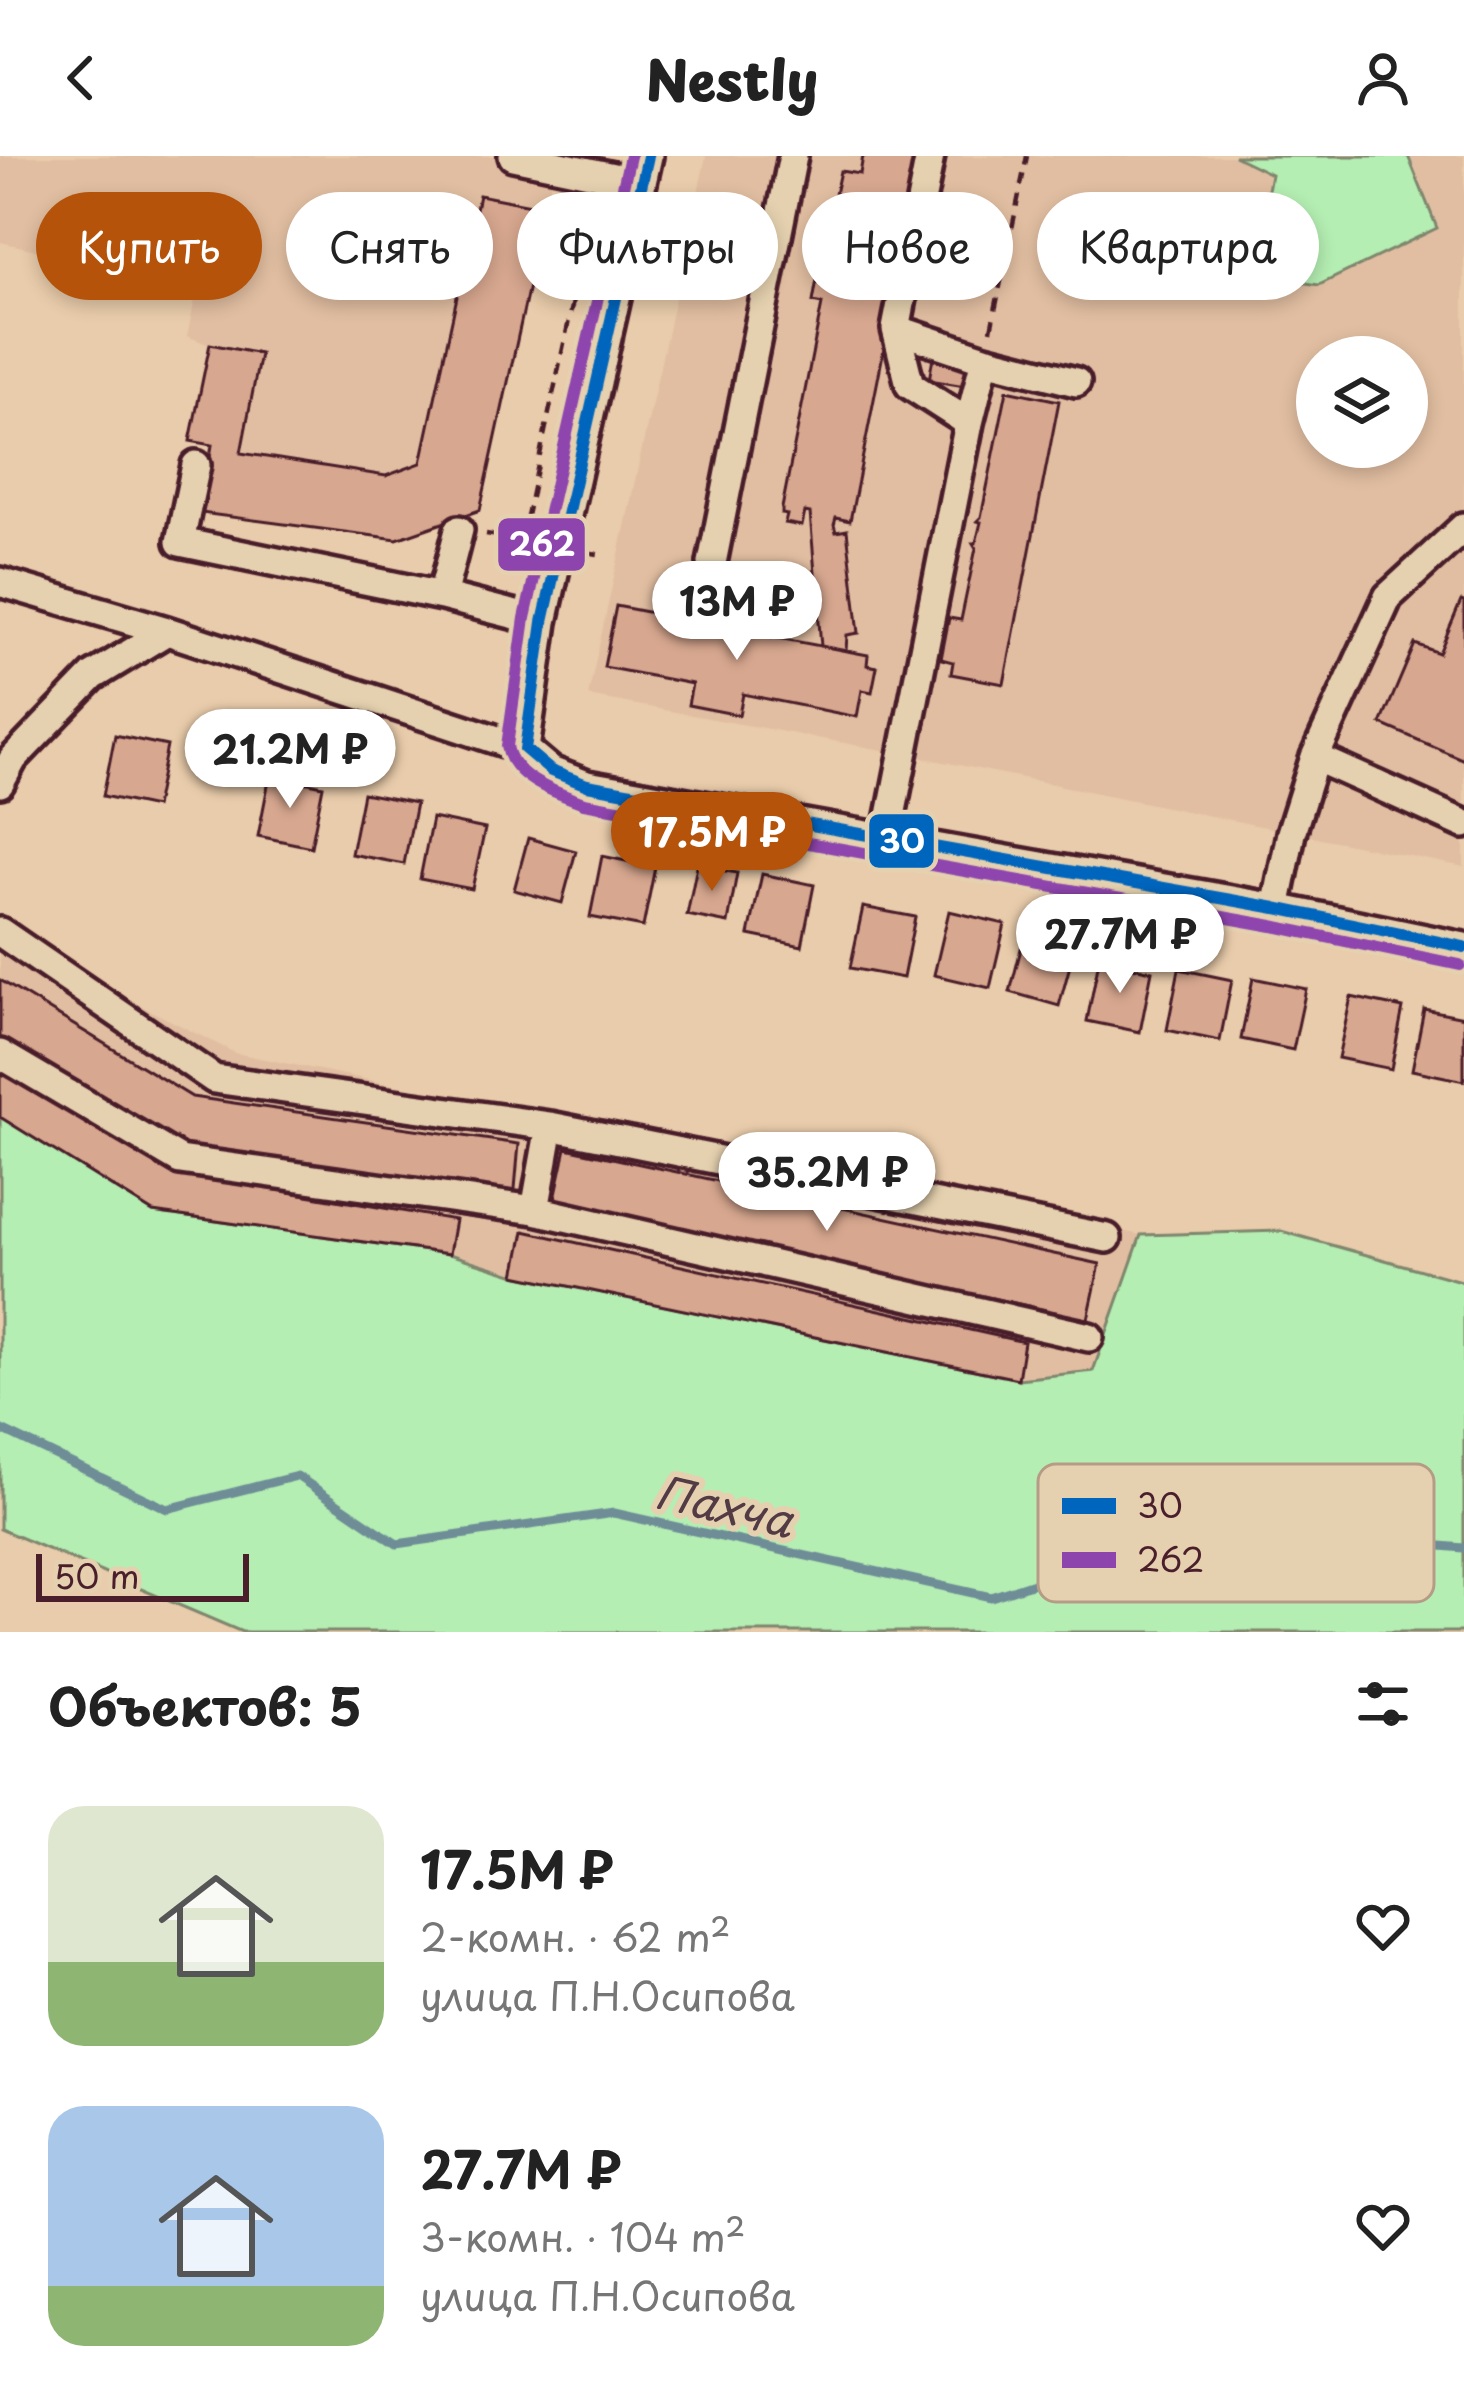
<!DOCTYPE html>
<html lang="ru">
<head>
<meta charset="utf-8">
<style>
	:root { --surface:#fff; --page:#f2f2f2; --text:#222; --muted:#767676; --accent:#b45309 }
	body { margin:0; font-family:"Playpen Sans",sans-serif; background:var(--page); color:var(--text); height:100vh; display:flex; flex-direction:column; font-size:45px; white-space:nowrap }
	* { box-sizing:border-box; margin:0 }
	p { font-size:39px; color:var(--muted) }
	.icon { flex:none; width:66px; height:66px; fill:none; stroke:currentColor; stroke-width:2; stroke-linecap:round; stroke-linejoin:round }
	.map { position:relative; height:1476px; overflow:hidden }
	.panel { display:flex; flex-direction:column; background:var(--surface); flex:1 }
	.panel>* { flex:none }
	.guide { position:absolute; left:36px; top:36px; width:1392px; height:108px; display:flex; gap:24px }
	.buttons { position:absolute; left:1296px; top:180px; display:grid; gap:24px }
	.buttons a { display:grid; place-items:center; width:132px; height:132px; border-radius:50%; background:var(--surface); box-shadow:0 6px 18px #0003; font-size:60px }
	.scale { position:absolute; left:36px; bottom:30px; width:213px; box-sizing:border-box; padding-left:12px; border:6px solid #4a1f2b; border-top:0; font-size:33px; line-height:42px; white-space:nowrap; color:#4a1f2b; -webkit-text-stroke:9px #e5d1af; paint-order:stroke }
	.price { position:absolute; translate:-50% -102px; padding:0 27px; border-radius:42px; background:#fff; color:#222; font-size:39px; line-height:78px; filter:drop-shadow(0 3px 6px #0008) }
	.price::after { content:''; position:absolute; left:50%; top:72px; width:36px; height:27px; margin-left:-18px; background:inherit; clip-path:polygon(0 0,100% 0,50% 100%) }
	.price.on { background:var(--accent); color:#fff }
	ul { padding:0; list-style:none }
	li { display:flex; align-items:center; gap:36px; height:300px; padding:0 48px }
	li span { display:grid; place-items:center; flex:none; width:336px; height:240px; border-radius:36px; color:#555 }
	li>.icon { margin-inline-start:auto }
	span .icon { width:144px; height:144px; fill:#fffc; stroke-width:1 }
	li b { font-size:51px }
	h2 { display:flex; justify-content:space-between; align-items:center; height:144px; padding:0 48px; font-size:51px }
	.tag { padding:0 42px; border-radius:54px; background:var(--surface); box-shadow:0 6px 18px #0003; font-size:42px; line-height:108px }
	.tag.on { background:var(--accent); color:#fff }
	header { display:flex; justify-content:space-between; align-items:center; height:156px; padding:0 48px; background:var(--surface); font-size:54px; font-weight:800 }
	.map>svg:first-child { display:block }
	.built { fill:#e1bea1; fill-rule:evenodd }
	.green { fill:#b4eeb2; stroke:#7f866e; stroke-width:3 }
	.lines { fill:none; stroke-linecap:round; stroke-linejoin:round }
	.stream { stroke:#6e8d97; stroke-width:9 }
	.building { fill:#d7a78f; stroke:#4a1f2b; stroke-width:3 }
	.minor-casing { stroke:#4a1f2b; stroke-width:36 }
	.path { stroke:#4a1f2b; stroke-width:4.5; stroke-dasharray:12 9; stroke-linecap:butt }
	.minor { stroke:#e5d1af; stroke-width:27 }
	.bus-1-casing { stroke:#e5d1af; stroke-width:21 }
	.bus-2-casing { stroke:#e5d1af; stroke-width:21 }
	.bus-1 { stroke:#0065bd; stroke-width:12 }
	.bus-2 { stroke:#8e44ad; stroke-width:12 }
	.labels { text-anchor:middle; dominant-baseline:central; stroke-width:12; stroke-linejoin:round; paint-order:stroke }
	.water-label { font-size:45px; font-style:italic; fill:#533b46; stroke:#e5d1af }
	.key { fill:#e5d1af; stroke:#b69c87; stroke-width:3 }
	.key-label { font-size:33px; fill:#4a1f2b }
	.line-badge { stroke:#e5d1af; stroke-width:4.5 }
	.badge-label { font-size:33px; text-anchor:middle; font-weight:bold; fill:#fff }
</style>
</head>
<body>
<header><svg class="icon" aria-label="back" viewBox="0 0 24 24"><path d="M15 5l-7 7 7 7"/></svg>Nestly<svg class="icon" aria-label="person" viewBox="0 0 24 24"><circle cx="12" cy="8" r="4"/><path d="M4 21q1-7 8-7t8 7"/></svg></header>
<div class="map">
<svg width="1464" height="1476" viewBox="0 0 1464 1476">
	<rect width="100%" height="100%" fill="#e9ccab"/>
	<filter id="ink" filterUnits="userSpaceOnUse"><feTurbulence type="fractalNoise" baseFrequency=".00833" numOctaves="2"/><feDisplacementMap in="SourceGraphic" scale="24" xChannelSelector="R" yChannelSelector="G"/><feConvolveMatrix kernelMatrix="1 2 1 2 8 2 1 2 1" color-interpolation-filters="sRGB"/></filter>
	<g filter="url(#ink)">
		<!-- built -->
		<path class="built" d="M0 0H555L546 52 397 383 211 289 190 285 209 189 187 180 198 130 0 86Z
			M706 0H1464V711L904 598 588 540ZM1317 201H1407V291H1317Z
			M0 779 235 897 1141 1079 1093 1215 1018 1223 515 1119 449 1098 153 1056 0 961Z"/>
		<!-- green -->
		<path class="green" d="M1234 0H1408L1437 72 1319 129 1252 119 1271 18Z
			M0 961 153 1056 449 1098 516 1119 1018 1223 1093 1215 1141 1079 1281 1075 1464 1126V1476H242L0 1373Z"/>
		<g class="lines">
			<!-- stream -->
			<path class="stream" d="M0 1273 167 1353 297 1320 397 1388 614 1357 991 1441 1208 1370 1464 1392"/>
		</g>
		<!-- building -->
		<path class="building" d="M863 0H922L850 365 836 362 834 369 836 376 847 374 859 477 847 479 846 495 821 490 810 357 805 356 802 370 785 367 787 359 782 358V352L822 148 813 146 818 118 828 119 842 45 834 43 840 15 860 18Z
			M479 39 546 52 480 354 397 383 201 357 212 289 190 285 210 188 260 198 241 297 386 320 421 307Z
			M933 201 975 208 971 231 929 224Z
			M1007 234 1059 245 1004 528 951 518 953 506 941 503 949 462 961 464 976 392 973 387H976L981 366 977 365 981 361Z
			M1461 445 1464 446V604L1381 568 1415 488 1439 497Z
			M616 450 719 470 721 460 743 464 741 475 868 499 867 509 877 511 872 536 862 534 857 561 743 538 739 559 688 549 692 528 604 511Z
			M115 579 167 590 155 651 103 640Z
			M270 619 323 630 311 691 258 680Z
			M363 637 416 647 404 708 351 698Z
			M432 662 485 673 472 733 420 723Z
			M528 682 576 695 562 747 514 734Z
			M602 700 655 711 643 771 590 761Z
			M697 710 737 717 728 767 687 759Z
			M762 718 814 729 802 790 749 779Z
			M863 751 915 761 903 822 850 812Z
			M949 755 1005 768 990 832 934 819Z
			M1025 777 1075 791 1059 850 1010 836Z
			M1099 804 1152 815 1140 876 1087 865Z
			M1179 813 1232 824 1220 885 1167 874Z
			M1253 822 1306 833 1293 894 1241 883Z
			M0 824 192 941 519 988 514 1044 192 995 0 886Z
			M1351 841 1403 852 1391 913 1338 902Z
			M1424 853 1464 861V925L1412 914Z
			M0 914 170 1016 455 1064 449 1098 153 1056 0 961Z
			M566 992 1100 1108 1088 1163 554 1047Z
			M524 1075 1024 1186 1018 1223 515 1119Z"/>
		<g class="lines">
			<!-- minor casing -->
			<g class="minor-casing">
				<path id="minor" d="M513 0 642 27
					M896 173 985 203 1076 226
					M969 267 985 203
					M196 309 180 386 442 440 543 466
					M712 407 793 0
					M0 426 167 475
					M442 440 459 374
					M525 593 543 466 648 0
					M1315 601 1464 668
					M0 627 13 603 93 520 167 475 525 593 551 615 587 629 1276 752 1464 791
					M887 680 969 267 910 229 896 173 930 0
					M1276 752 1291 677 1315 601 1388 441 1464 371
					M0 776 214 923 550 970 1107 1082
					M0 898 180 1004 535 1054 1089 1181
					M535 1054 550 970"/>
			</g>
			<!-- path -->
			<path class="path" d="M991 174 1027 0
				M486 378 534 386
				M522 383 595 43
				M586 396 604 399"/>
			<!-- minor -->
			<use href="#minor" class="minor"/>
			<!-- bus-1 casing -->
			<g class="bus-1-casing">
				<path id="bus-1" d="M525 593 551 615 587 629 1276 752 1464 791
					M525 593 543 466 648 0"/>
			</g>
			<!-- bus-2 casing -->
			<g class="bus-2-casing">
				<path id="bus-2" d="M630 0 525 462 507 590C512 623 557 637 584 647L1273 770 1460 809"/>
			</g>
			<!-- bus-1 -->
			<use href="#bus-1" class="bus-1"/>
			<!-- bus-2 -->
			<use href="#bus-2" class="bus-2"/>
		</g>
	</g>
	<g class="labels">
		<!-- water labels -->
		<g class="water-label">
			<text transform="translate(725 1348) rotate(13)">Пахча</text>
		</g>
	</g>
	<!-- legend -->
	<rect x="1038" y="1308" width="396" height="138" rx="18" class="key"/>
	<rect x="1062" y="1342" width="54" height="16" fill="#0065bd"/>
	<rect x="1062" y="1396" width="54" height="16" fill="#8e44ad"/>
	<g class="key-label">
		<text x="1137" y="1362">30</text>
		<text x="1137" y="1416">262</text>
	</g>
	<g class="line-badge">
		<rect x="496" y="360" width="91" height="57" rx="12" fill="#8e44ad"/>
		<rect x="867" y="656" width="69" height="58" rx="12" fill="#0065bd"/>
	</g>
	<g class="badge-label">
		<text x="542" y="400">262</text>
		<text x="902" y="697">30</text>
	</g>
</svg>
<div class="buttons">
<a><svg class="icon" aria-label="layers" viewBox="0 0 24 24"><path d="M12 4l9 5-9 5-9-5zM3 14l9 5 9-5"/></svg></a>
</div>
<div class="scale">50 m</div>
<b class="price" style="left:737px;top:507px">13M ₽</b>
<b class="price" style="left:290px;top:655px">21.2M ₽</b>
<b class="price on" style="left:712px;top:738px">17.5M ₽</b>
<b class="price" style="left:1120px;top:840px">27.7M ₽</b>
<b class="price" style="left:827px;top:1078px">35.2M ₽</b>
<div class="guide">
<a class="tag on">Купить</a>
<a class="tag">Снять</a>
<a class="tag">Фильтры</a>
<a class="tag">Новое</a>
<a class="tag">Квартира</a>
</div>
</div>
<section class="panel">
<h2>Объектов: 5<svg class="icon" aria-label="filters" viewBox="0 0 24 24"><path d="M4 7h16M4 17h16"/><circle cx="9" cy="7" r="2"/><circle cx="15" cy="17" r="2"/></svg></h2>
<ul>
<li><span style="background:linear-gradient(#dfe7d0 65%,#8fb573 0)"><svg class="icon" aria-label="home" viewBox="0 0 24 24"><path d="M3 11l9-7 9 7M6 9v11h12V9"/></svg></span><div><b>17.5M ₽</b><p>2-комн. · 62 m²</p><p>улица П.Н.Осипова</p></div><svg class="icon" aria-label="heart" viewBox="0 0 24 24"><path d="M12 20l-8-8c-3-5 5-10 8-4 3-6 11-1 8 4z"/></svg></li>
<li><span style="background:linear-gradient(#a9c7e8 75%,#8fb573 0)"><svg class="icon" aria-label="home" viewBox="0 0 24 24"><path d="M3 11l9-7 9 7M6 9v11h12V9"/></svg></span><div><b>27.7M ₽</b><p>3-комн. · 104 m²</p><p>улица П.Н.Осипова</p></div><svg class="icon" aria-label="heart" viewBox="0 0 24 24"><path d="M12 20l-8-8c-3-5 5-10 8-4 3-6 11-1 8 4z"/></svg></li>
</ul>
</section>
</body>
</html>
